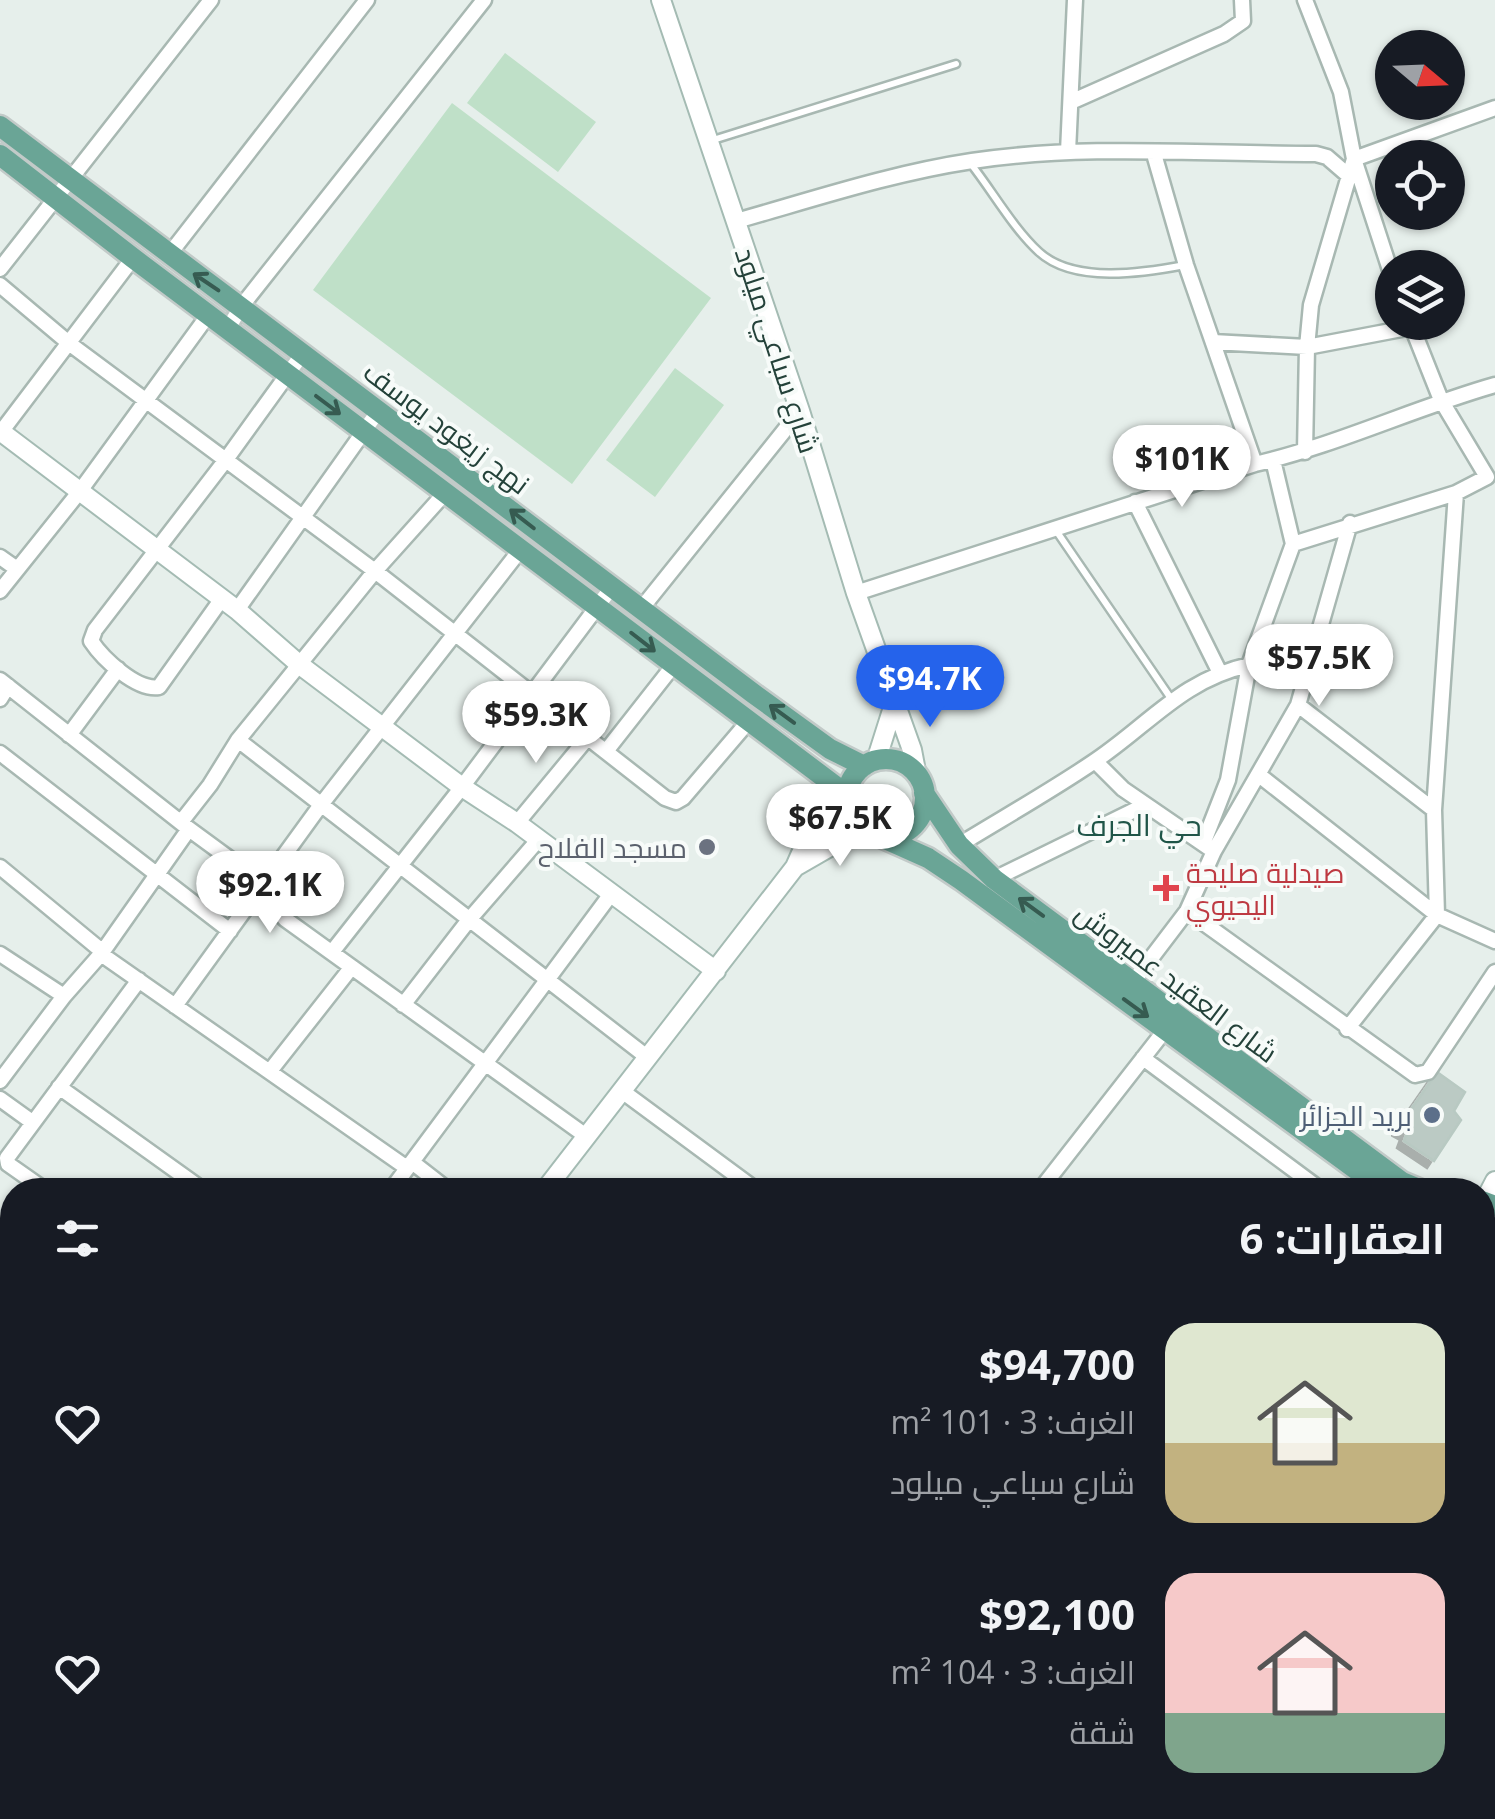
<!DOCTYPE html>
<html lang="ar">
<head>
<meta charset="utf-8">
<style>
	:root { --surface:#171b24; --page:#242831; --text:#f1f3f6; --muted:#9ea1a6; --accent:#2563eb }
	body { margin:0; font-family:"Open Sans",Cairo,sans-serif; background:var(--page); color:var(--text); direction:rtl; height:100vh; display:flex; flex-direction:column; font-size:38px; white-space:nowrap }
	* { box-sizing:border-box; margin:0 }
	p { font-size:32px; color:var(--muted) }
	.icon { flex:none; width:55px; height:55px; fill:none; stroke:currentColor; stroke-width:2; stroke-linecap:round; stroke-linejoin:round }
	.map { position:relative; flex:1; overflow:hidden; direction:ltr }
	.side { position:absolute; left:0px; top:1178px; width:1495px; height:642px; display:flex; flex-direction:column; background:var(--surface); border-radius:40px 40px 0 0; box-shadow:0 2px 8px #0004; direction:rtl }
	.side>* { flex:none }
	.needle { width:65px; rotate:109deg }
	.buttons { position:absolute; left:1375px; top:30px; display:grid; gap:20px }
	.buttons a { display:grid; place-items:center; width:90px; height:90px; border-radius:50%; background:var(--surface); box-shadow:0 2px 8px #0004; font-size:50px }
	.price { position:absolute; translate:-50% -85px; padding:0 22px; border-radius:35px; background:#fff; color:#222; font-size:32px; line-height:65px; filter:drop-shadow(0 2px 5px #0008) }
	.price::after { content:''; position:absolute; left:50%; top:60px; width:30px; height:22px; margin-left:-15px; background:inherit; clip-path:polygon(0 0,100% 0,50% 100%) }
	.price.current { background:var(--accent); color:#fff }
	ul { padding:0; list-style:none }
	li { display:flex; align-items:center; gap:30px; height:250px; padding:0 50px }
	li span { display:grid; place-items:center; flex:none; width:280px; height:200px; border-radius:30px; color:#555 }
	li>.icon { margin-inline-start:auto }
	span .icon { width:120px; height:120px; fill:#fffc; stroke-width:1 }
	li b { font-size:42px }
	h2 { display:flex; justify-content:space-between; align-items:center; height:120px; padding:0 50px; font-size:42px }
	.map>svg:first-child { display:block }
	.green { fill:#bfe0c8 }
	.building { fill:#bbcac4; stroke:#b8c9c2; stroke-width:2.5; filter:url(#shadow) }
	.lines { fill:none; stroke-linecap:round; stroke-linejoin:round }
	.lane-casing { stroke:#a8b8b2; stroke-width:11 }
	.street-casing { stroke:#a8b8b2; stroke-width:19 }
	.secondary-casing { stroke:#a4bbb3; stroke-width:22 }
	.primary-casing { stroke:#c2cac8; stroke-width:25 }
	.lane { stroke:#fff; stroke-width:6 }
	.street { stroke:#fff; stroke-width:14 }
	.secondary { stroke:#fff; stroke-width:18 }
	.primary { stroke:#6aa596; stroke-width:20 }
	.oneway { stroke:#365b51 }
	.worship-dot { fill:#6b7280; stroke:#f7fbf9; stroke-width:4 }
	.health-dot { fill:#e0444e; stroke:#f7fbf9; stroke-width:4 }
	.service-dot { fill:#5c6f8a; stroke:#f7fbf9; stroke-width:4 }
	.labels { text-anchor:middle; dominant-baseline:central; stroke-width:8; stroke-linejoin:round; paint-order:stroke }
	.street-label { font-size:28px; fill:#24423a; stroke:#f7fbf9 }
	.worship-label { font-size:28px; fill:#5b616d; stroke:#f7fbf9; text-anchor:end }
	.health-label { font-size:28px; fill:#be3a42; stroke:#f7fbf9; text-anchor:start }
	.service-label { font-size:28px; fill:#4e5e75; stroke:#f7fbf9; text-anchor:end }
	.neighbourhood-label { font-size:30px; fill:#1f5548; stroke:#f7fbf9 }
</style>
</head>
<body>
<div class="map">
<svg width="1495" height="1819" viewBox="0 0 1495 1819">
	<defs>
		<filter id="shadow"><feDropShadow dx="-7" dy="7" stdDeviation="0" flood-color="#0004"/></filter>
	</defs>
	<rect width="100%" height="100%" fill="#e6efeb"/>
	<!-- green -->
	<path class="green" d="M505 53 596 122 558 172 467 103Z
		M452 103 711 298 572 484 313 290Z
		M675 368 724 405 655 497 606 460Z"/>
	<!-- building -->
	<path class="building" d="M1437 1072 1465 1092 1454 1111 1461 1120 1434 1161 1404 1141 1407 1133 1398 1128Z"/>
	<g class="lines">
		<!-- lane casing -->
		<g class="lane-casing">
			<path id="lane" d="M713 140 956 64
				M971 164C993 192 1013 228 1039 252 1074 284 1143 273 1185 265
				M1055 529 1172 700"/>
		</g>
		<!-- street casing -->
		<g class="street-casing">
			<path id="street" d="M1305 0 1341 92 1354 159 1392 276
				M1073 101 1224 34 1243 21 1242 0
				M1068 152 1075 0
				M1154 154 1186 265 1255 464
				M736 221C814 199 892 173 972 161 1083 144 1204 154 1316 154L1327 157 1349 176
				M168 256 367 0
				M0 269 211 0
				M0 285 70 344 375 571 665 798 676 802 683 798 748 722
				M1410 322 1441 400 1487 477 1456 493
				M228 329 240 308 484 0
				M1213 342 1307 347 1412 327
				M1 432 133 258
				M1305 452 1307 347 1311 305 1354 159 1495 108
				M1135 502 1219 671
				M1293 544 1456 493 1434 810 1437 915 1347 1029
				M0 557 17 569
				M0 591 80 491 209 314
				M856 593 1255 464C1337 445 1414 408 1495 385
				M221 600 159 687C137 691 103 659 91 641L95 630 225 461 303 353
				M641 609 800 411
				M237 610 379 410
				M0 680 189 829 264 884 268 899 285 919 586 1136
				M0 699 8 686
				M1298 705 1434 810
				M69 735 118 669
				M238 740 647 1057
				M607 750 673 666
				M0 753 230 931
				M1095 761 1123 789 1209 848
				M1259 775 1437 915 1495 941
				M181 822 210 785 238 740 375 571 445 493
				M517 823 589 736
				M1203 844 1228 780 1249 665 1293 544 1273 460
				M959 845C1003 818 1049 792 1092 763 1147 727 1181 680 1249 665
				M0 867 103 952
				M994 879 1145 805
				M1187 911 1415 1075 1428 1072 1495 972
				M332 952 462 787 612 587
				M0 954 64 996
				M101 954 407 1168
				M1133 982 1187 911 1214 851 1298 705 1350 523
				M403 1005 468 921 539 839
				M175 1006 320 806 521 549
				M1143 1058 1321 1190
				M270 1071 351 968
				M0 1081 64 996 101 954 189 829
				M59 1087 203 1190
				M622 1091 756 1190
				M0 1099 32 1122
				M412 1162 448 1190
				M45 1190 8 1164 7 1158 139 980
				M391 1190 611 894
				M1040 1190 1169 1025
				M1482 1308 1495 1318
				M1482 1483 1495 1492
				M1482 1586 1495 1595
				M1482 1647 1495 1646
				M1482 1773 1495 1782
				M489 1808 504 1819
				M778 1808 779 1819
				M1069 1808 1083 1819
				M1207 1808 1226 1819
				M1307 1808 1323 1819
				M1490 1819 1495 1813"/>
		</g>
		<!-- secondary casing -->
		<g class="secondary-casing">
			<path id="secondary" d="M661 0 800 411 856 593 912 750 916 771
				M0 431 237 610 300 665 462 787 517 823 716 971
				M876 761 895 701
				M795 867 828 848 855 826
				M545 1190 795 867C806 841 819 813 846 801
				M1484 1202 1495 1181
				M0 1258 12 1269
				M338 1808 354 1819
				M1036 1808 1050 1819
				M1000 1819 1013 1808
				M1063 1819 1069 1808"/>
		</g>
		<!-- primary casing -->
		<g class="primary-casing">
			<path id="primary" d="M0 126 754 694 830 749 864 766
				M0 155 133 258 846 794
				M847 798a39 39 0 1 1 78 0a39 39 0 1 1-78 0Z
				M924 793 959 845 994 879 1402 1182 1421 1190
				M881 837 928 858 961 880 1384 1190
				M1482 1201 1495 1206
				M1482 1293 1495 1288"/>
		</g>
		<!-- lane -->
		<use href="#lane" class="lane"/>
		<!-- street -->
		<use href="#street" class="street"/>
		<!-- secondary -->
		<use href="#secondary" class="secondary"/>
		<!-- primary -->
		<use href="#primary" class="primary"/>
	</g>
	<!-- one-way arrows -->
	<defs><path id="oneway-shaft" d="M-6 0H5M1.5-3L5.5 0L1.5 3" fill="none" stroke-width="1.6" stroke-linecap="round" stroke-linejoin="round" transform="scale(2.5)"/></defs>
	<g class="oneway">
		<use href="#oneway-shaft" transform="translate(206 282) rotate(-146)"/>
		<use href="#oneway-shaft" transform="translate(328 405) rotate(37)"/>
		<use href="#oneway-shaft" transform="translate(522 519) rotate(-142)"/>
		<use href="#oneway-shaft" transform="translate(643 642) rotate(38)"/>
		<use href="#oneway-shaft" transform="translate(782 714) rotate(-144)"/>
		<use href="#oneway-shaft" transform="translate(1031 907) rotate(-144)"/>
		<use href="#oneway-shaft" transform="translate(1136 1008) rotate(36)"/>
	</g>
	<!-- markers -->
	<circle class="worship-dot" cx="707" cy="847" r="10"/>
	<path class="health-dot" d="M1161 873h10v10h10v10h-10v10h-10v-10h-10v-10h10z"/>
	<circle class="service-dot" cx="1432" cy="1115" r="10"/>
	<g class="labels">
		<!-- street labels -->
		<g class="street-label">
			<text transform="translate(778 350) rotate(72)">شارع سباعي ميلود</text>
			<text transform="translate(447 427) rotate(37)">نهج زيغود يوسف</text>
			<text transform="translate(1177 982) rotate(37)">شارع العقيد عميروش</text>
		</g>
		<!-- worship labels -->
		<g class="worship-label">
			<text x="687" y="847">مسجد الفلاح</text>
		</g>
		<!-- health labels -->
		<g class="health-label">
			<text x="1186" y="872">صيدلية صليحة<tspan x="1186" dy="32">اليحيوي</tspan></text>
		</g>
		<!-- service labels -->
		<g class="service-label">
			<text x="1412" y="1115">بريد الجزائر</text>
		</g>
		<!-- neighbourhood labels -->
		<g class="neighbourhood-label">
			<text x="1139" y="824">حي الجرف</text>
		</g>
	</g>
</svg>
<div class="buttons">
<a><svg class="needle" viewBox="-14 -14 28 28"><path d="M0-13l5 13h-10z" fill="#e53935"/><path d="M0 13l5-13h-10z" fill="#9ea1a6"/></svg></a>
<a><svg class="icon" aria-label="locate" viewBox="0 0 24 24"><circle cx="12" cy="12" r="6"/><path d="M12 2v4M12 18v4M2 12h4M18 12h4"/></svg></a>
<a><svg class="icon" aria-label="layers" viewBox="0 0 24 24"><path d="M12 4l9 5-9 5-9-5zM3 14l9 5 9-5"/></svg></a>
</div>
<b class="price" style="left:1182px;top:510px">$101K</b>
<b class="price" style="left:1319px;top:709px">$57.5K</b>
<b class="price current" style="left:930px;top:730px">$94.7K</b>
<b class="price" style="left:536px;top:766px">$59.3K</b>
<b class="price" style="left:840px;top:869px">$67.5K</b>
<b class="price" style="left:270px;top:936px">$92.1K</b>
<section class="side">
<h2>العقارات: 6<svg class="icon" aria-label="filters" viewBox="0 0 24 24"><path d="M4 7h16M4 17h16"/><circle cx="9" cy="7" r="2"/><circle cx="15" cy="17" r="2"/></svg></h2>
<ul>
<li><span style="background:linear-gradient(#dfe7d0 60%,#c2b280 0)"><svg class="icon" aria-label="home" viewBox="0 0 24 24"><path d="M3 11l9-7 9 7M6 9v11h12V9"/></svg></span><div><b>$94,700</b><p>الغرف: 3 · 101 m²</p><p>شارع سباعي ميلود</p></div><svg class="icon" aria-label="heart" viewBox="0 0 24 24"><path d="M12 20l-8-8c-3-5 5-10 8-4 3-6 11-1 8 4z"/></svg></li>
<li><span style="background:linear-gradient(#f6c9c9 70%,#7fa58c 0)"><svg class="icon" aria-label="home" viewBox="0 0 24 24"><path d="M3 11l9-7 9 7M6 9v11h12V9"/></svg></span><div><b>$92,100</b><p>الغرف: 3 · 104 m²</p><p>شقة</p></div><svg class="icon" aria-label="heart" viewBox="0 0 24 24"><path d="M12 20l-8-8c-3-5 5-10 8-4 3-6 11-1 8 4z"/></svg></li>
</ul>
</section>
</div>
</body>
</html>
